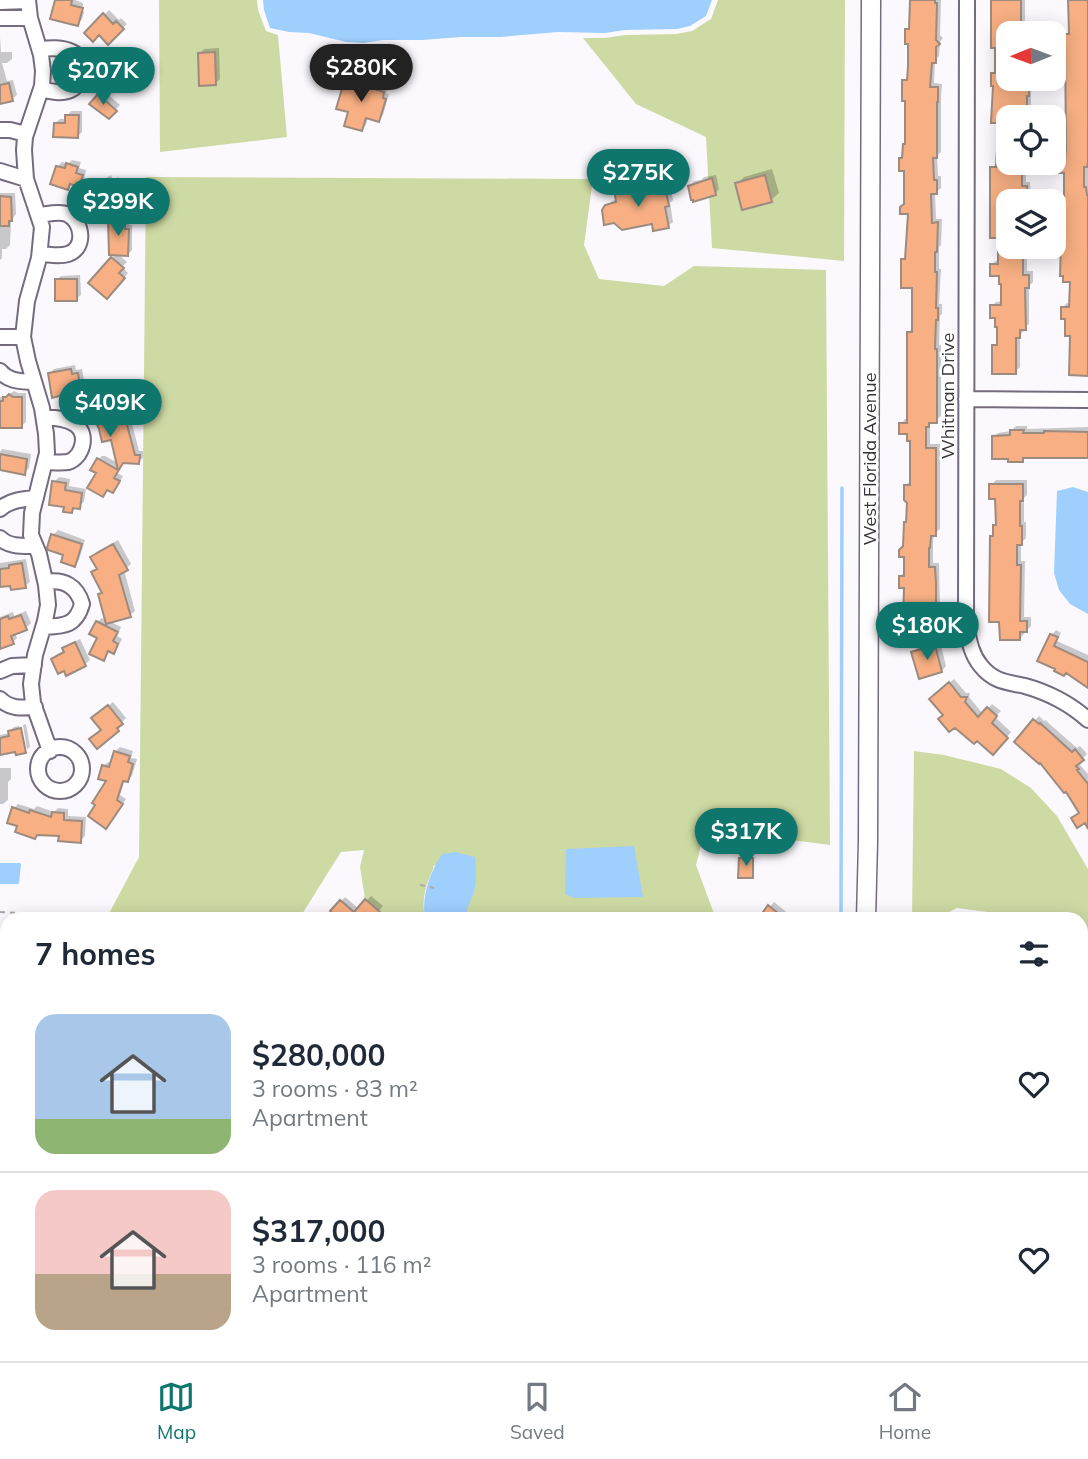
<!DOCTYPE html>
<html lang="en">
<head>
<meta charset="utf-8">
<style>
	:root { --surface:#fff; --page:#f6f6f7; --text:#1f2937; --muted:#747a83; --line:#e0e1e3; --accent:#0f766e }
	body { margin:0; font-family:Mulish,sans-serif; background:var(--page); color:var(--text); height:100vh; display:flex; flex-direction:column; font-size:26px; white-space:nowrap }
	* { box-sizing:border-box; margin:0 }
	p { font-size:23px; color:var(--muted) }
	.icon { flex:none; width:38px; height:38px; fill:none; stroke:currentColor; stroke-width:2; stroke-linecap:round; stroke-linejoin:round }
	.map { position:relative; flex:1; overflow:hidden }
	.drawer { position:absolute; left:0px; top:912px; width:1088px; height:450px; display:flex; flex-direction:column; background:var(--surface); border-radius:21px 21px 0 0; box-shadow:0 4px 18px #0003 }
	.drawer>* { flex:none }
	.needle { width:46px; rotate:269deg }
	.buttons { position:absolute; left:996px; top:21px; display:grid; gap:14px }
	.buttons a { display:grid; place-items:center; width:70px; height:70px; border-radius:14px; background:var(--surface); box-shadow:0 4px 18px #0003; font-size:35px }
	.price { position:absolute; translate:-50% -60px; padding:0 16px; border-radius:24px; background:var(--accent); color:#fff; font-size:23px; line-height:46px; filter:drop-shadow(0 2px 4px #0008) }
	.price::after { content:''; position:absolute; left:50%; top:42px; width:21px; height:16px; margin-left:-10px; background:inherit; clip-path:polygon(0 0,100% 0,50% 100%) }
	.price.selected { background:#222; color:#fff }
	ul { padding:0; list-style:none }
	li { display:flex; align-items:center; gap:21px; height:175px; padding:0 35px }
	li+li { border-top:2px solid var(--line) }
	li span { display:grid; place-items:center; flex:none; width:196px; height:140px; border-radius:21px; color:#555 }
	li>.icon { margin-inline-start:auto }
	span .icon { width:84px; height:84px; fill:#fffc; stroke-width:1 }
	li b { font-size:30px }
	h2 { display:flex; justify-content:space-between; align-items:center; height:84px; padding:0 35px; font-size:30px }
	.menu { display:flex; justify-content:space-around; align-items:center; height:98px; border-top:2px solid var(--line); background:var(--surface); font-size:19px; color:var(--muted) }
	.menu a { display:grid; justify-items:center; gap:4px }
	.menu .selected { color:var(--accent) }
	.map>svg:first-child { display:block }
	.green { fill:#cedaa3 }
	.water { fill:#9fcffd }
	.shadow { fill:#0003 }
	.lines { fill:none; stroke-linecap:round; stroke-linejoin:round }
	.stream { stroke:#9fcffd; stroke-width:3.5 }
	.canal { stroke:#9fcffd; stroke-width:12 }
	.building { fill:#f7af83; stroke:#9e8b7f; stroke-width:2 }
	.minor-casing { stroke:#746c7e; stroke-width:18 }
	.tertiary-casing { stroke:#746c7e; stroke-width:21 }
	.path { stroke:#aba8ae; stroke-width:2; stroke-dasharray:5 5; stroke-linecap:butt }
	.minor { stroke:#fff; stroke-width:14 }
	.tertiary { stroke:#fff; stroke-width:18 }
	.labels { text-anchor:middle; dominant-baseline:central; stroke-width:5; stroke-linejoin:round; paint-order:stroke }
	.street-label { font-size:18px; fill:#37333b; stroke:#fff }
</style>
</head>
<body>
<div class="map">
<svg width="1088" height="1361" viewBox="0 0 1088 1361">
	<rect width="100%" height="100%" fill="#fbf9fd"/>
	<!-- green -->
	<path class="green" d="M159 0H257L258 10 266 31 278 35 287 137 160 152Z
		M718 0H845L844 261 712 248 706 137 636 104 583 38H605L625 35 676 34 692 31 711 19Z
		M146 177 593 179 584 245 599 279 664 286 694 266 826 270 830 845 705 829 696 865 716 919H466C465 909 470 900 474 891L434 865C432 874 428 880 426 888 423 897 423 910 425 919H374L380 912 365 899 360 867 364 850 341 852 299 919H106L139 857Z
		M914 751 944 755 1001 769 1031 788 1057 816 1088 869V1006H1082V919H1012L1003 914 957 908 934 919H912Z
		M277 1354 637 1355 630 1361H277Z"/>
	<!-- water -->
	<path class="water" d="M263 0H712L706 16 690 26 677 29 625 30 605 33 558 32 500 37H461L422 40H383L364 43 346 42 309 33 289 32 270 28 264 10Z
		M651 161 655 163 659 168 657 177H653L651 185 645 187 642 184 638 166 642 163Z
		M1073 487 1088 492V614L1070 604 1059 590 1054 573 1057 491Z
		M634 846 643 897 574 898 565 894 566 849Z
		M455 852 475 857C476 869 477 880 474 892 471 901 466 908 466 919H425C421 897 430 872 442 854Z
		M0 863H20L21 864 19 884H0Z
		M494 1355 503 1361H363L345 1355Z"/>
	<!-- shadow -->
	<path class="shadow" d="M57 0H75L83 3V11L84 12 82 19 78 24Z
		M911 0H941L940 35 943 38 940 42 939 56 935 60 934 83 942 84 941 97V152L937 156 938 176H941V188L935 193 936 219H942L941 245 939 247V269H941L939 304H942V314L940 316 939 345H941V416L930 424V444H940V529L934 534 933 543V563H939L940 612 936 615V629L932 634 900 576 906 571 905 546 908 502 906 485 910 481 912 439 909 432 901 424 905 419H908V333L914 327V286L903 260 907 256 909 213 906 205 905 169 901 158 904 155 907 143V99L904 81 909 76V43L907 29 911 25Z
		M992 0H1025V24L1023 26V33H1008V79H1025V82H1033V90L1031 92V117H1008V163H1026V182H1030L1031 196 1026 200 1008 201V247H1027V271H1033V282L1029 286V324L1024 328V331L1020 335V367L1015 372 993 346 999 341 997 316 992 306 996 302 1003 301 1000 274 992 264 997 260H1000L992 168 997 163 999 150 1001 147V121L992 74 997 69Z
		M1070 0H1088V374L1062 308 1067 303H1071V280L1063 241 1066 238V217L1063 203 1066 200V171L1059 164 1064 159H1067V35L1070 31Z
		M109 10 119 20 121 18 127 24 108 42 99 33H86Z
		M0 37 1 52H12V59L7 63H2L7 81 13 80 17 95 12 99 0 102Z
		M219 48 220 79 215 84 200 53 204 49Z
		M352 76 364 79 369 77 375 79 379 85 388 88 386 93 389 94 383 115 378 120 368 117 366 125 361 129 350 111 348 80Z
		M104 91 120 105 109 117 92 104Z
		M71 111H82V132L78 136 55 123 60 119H67V116Z
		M72 160 81 162 79 168 86 170 84 180 79 185 72 183 68 188 57 167 62 162 68 164Z
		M772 169 779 193 771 200 737 184 744 177Z
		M111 175 113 180 118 177 124 186 119 191 123 197 118 202 92 205 109 194 91 188Z
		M716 175 719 189 715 194 690 186 694 181 701 180 704 177Z
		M670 183 673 200 670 203 673 222 668 226 607 206 612 201 617 199 620 190 625 185 633 184 639 189Z
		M0 193H15L16 214 11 221 10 245 6 249H2V258L0 260Z
		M114 215H129V225H132V250L128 254 117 253 127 262 122 267 128 273 107 297 91 282 117 253 109 219Z
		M80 275 81 295 76 299 56 280 61 276Z
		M75 365 76 370 82 369 85 384 80 389 50 373 54 369Z
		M114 381 130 416 139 451H143V458L138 462 124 461 117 473 123 476 117 487 112 491 108 489 103 495 97 460 102 456H105L118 463 112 438 89 395 93 390Z
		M14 391 18 393H26V422L21 426H0V397H5Z
		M1016 426H1027V429L1088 427V456H1027L1022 460 994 437 998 433 1011 431Z
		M2 449 31 454 29 468 24 473 0 468V452Z
		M59 477 70 479 69 486 86 489 84 502 71 512 66 505 54 482Z
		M996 480H1027V495L1024 498V522H1026V538L1021 543V561H1025L1024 617H1031V626L1026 631H1024V634L1019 639 992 537 994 534V526L998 523 997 497 991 485Z
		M58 530 85 540 79 560 74 565 65 554 49 548 53 535Z
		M118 540 131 564 124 570 135 611 130 615 109 621 121 627 117 636 122 639 118 647 113 652 110 650 103 659 97 622 102 618 107 621 100 595 104 591 93 572 98 568 92 557 96 552Z
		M26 559 30 582 25 586 11 584 0 585V563Z
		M26 611 31 623 26 628 15 633 17 638 13 642 0 644V617L13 612 14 616Z
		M1056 630 1061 633 1057 641 1088 655V686H1083V682L1067 671 1056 670 1051 635Z
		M80 639 90 660 85 664 53 659 57 654 65 651 64 649 69 644Z
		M940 641 946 666 942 671 913 652 918 648Z
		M954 679 966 693H970L969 697 983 714 992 704 1001 711 995 717 1011 732 998 748 945 715 936 695Z
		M113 702 126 718 121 723 123 725 118 730 103 729 98 714Z
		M1039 716 1044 721 1045 720 1077 748 1080 746 1087 754 1080 761 1082 763 1080 765 1088 774V825L1085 821 1073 818 1080 812 1066 789 1040 760 1016 741Z
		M26 724 30 747 27 749 23 725Z
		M19 726 24 750H26L0 753V735L10 733V731L14 727Z
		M120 747 133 751 131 758 137 759 132 776 127 780H125L120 795 126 799 110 822 109 780 103 766 108 762 112 763 115 752Z
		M0 768H11V779L8 782V800L3 804H0Z
		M18 804 34 809 37 806 54 812 58 808 68 809V816L86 817 85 836 80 841 61 834 19 825 14 808Z
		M742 856 754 857V874L752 876 740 858Z
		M371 896 383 906 372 919 333 910 345 897 359 909Z
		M774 902 795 919H760Z
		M0 978H7V1095H0Z
		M1082 1025H1088V1059H1084L1082 1061Z
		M1082 1112H1085V1118H1088V1145L1083 1148H1082Z
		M0 1318H7V1341H0Z
		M550 1354H565L562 1358 552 1361Z"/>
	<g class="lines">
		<!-- stream -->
		<path class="stream" d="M841 919 842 488"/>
		<!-- canal -->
		<path class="canal" d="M850 1354V1361"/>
	</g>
	<!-- building -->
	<path class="building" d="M55 0H72L71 5 83 8 78 26 50 19Z
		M910 0H935V3H937L936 40 940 44 936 47V63H932L930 87H938V102H937V158H933L934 180H937V194H931L932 223 938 222 937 252H935V272H937L936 308H938V320H936L935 349H937V423H929V427H926V448H936V536H931L930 548H929V567H935L936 583V618H933V635H907V619H903L904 588H899V576H904V557H899V550L903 546 904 522H906L907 503 904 500V485H910V441H907V434H899V423H907V332H912V288H901V259H905L908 214H900V207L904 204V171H899V158H902L903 144H905V101H902V80H907L908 66V44H905V29H909Z
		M991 0H1021V30H1008V79H1021V85H1029V96H1027V117H1008V123H991L993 86H991V73H995V48H991Z
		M1068 0H1088V162L1087 167H1084V187H1086L1087 195H1088V376L1069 375 1070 336H1065V319H1061V307H1069L1070 282H1063V276H1060L1061 240H1064V218H1061V202H1064V173H1058V163H1065L1066 150 1065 34H1069Z
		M103 13 113 24 116 21 124 29 108 45 99 35 93 42 84 33Z
		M215 52 216 85 199 86 198 53Z
		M346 79 358 83 363 81 371 83 374 89 384 92 383 98 386 99 379 122 366 118 362 131 344 126 348 112 336 109 343 85 344 86Z
		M9 83 13 101 0 104V85Z
		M98 94 117 111 109 119 89 104Z
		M65 115H79L78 138 53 137 54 123H65Z
		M997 149H1008V163H1019V166H1022V186H1027V201H1008V247H1023V275H1029V288H1025L1026 330H1020V338H1016V374H992V345H997V327H995V318H990V305H1001V284H999V276H990V264H998V238H990V167H996Z
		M66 163 78 167 76 173 83 175 79 187 70 184 68 190 50 184 56 166 65 168Z
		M765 175 772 202 742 210 735 183Z
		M712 178 716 195 693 202V200H691L688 186Z
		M106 179 108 183 113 180 120 192 115 196 119 203 96 217 90 205 107 195 87 189Z
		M665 187 669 206 665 207 669 228 653 231 652 224 622 230 614 223 604 225 602 210 605 205 616 202 615 195 619 189 628 188 634 193Z
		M0 196 11 197 12 221H9V226H0Z
		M108 219H125V229H129L128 256 109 255Z
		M111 257 124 268 119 273 125 278 107 299 88 283Z
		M55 279H77V301H55Z
		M71 369 72 374 78 373 81 390 52 398 48 373Z
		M110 384 126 421 135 455H140L139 464 123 463 114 478 120 481 113 493 107 490 103 497 87 488 96 473 90 470 97 458 118 470 111 440 102 442 99 429 89 406 91 405 86 394Z
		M9 394 13 397H22V428H0V401H3V397H6Z
		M1010 430H1024L1023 433H1044V431L1088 432V458H1023V462H1008V459H992V436L1010 435Z
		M0 454 27 459 25 475 0 470Z
		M52 481 66 483 65 490 82 493 80 509 73 508 72 513 63 512 64 507 49 505Z
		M989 484H1023V501H1020V526H1022V545H1017V565H1021L1020 621H1027V632H1020V640H1000L999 622H989L990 536H993V525H996L995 499H989Z
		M51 534 82 544 75 567 61 562 63 555 48 550 47 548Z
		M113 544 128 570 119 575 131 617 106 624 98 594 102 593 91 572 97 569 90 557Z
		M22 563 26 588 11 590 10 586 0 587V569L9 568V565Z
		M21 615 27 630 11 636 14 644 0 649V619L8 616 9 619Z
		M96 621 118 632 113 641 118 644 114 654 108 651 104 661 89 654 97 638 89 634Z
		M1050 634 1058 637 1054 646 1088 662V688L1066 673 1064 676 1054 671 1055 669 1037 661Z
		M75 642 86 666 66 676 64 671 58 674 51 659 64 652 62 648Z
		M935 645 942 672 919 679 911 652Z
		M949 682 961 697H967L965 702 978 717 987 707 997 716 992 723 1008 738 993 755 977 741 974 744 955 728 949 732 938 719 943 715 929 699Z
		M108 705 123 724 117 728 119 731 97 749 89 739 101 730 91 718Z
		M1033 719 1039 724 1040 723 1072 752 1075 749 1084 760 1076 766 1079 769 1077 770 1088 784V829L1085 823 1077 828 1071 818 1079 813 1066 792 1064 793 1040 763 1039 764 1014 742Z
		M21 728 26 753 16 755 15 752 0 755V738L9 736 8 731Z
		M114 751 130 756 128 762 133 764 128 782 123 781 117 800 123 804 106 829 88 816 95 805 92 803 106 781 98 779 102 765 109 767Z
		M12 807 29 813 30 810 51 817 52 812 64 813V820L82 821 81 843 58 841 59 836 37 835 35 839 15 832 17 826 7 823Z
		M739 858H753V878H738Z
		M365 899 380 912 374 919H340L330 911 340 900 354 912Z
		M768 905 785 919H758Z"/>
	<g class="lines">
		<!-- minor casing -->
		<g class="minor-casing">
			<path id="minor" d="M28 0 30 18 41 55 43 71 42 86 25 137 24 150 26 179 42 227 39 258 27 301 23 337 28 361 42 408 46 434 47 453 32 513 31 535 39 554 46 585 48 605 45 621 35 655 31 684 33 703 50 751
				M967 0 966 625C969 640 971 654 981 666 994 682 1007 682 1025 686 1047 692 1071 704 1088 720
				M0 2 28 1
				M0 18H30
				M40 49C50 48 62 47 72 52 89 60 85 85 68 91 59 94 50 91 41 89
				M0 130H10L26 134
				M0 171 26 179
				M39 215C48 214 59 211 67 214 83 222 86 248 68 254 59 257 48 254 40 254
				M0 337H23
				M0 371C9 382 21 381 34 382
				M966 399 1088 400
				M44 418C54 417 68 419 76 425 89 435 82 458 68 462 61 463 52 462 45 462
				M0 509C10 500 23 499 36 498
				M0 538C9 547 23 546 35 546
				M44 627C64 626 76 626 82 604 77 586 64 579 46 582
				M0 671 12 666 34 665
				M0 699C10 709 21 708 35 707
				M38 769a22 22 0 1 1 44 0a22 22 0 1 1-44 0Z
				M1082 1086H1088
				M0 1286H7
				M71 1361V1354"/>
		</g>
		<!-- tertiary casing -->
		<g class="tertiary-casing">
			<path id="tertiary" d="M866 919 868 842 871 0
				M0 1192H7
				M1082 1204H1088
				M649 1361 654 1354"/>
		</g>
		<!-- path -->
		<path class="path" d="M420 885 434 888
			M0 912 44 914 63 919
			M578 1354V1361"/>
		<!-- minor -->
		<use href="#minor" class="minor"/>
		<!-- tertiary -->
		<use href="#tertiary" class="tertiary"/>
	</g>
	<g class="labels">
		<!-- street labels -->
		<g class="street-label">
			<text transform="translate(947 396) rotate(-90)">Whitman Drive</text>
			<text transform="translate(869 459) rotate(-90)">West Florida Avenue</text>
		</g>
	</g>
</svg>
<div class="buttons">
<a><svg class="needle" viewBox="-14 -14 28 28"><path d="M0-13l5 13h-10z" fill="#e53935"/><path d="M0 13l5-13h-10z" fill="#747a83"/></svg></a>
<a><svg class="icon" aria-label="locate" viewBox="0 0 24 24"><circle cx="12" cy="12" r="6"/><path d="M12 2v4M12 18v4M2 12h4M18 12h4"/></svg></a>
<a><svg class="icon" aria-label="layers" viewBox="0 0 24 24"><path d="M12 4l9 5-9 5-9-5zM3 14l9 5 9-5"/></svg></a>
</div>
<b class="price selected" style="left:361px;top:104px">$280K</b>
<b class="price" style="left:103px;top:107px">$207K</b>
<b class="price" style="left:638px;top:209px">$275K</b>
<b class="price" style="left:118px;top:238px">$299K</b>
<b class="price" style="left:110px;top:439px">$409K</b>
<b class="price" style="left:927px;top:662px">$180K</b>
<b class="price" style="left:746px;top:868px">$317K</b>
<section class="drawer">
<h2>7 homes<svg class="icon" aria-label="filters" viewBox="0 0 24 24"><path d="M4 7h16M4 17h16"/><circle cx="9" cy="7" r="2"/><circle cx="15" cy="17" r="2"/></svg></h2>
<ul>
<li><span style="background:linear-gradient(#a9c7e8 75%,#8fb573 0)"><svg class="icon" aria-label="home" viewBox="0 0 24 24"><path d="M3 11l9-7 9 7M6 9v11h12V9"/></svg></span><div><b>$280,000</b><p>3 rooms · 83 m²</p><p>Apartment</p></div><svg class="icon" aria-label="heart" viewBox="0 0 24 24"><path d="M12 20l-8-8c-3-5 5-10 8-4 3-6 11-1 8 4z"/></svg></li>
<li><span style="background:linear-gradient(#f6c9c9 60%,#b9a48a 0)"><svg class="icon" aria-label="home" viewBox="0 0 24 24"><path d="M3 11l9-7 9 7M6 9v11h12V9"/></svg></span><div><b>$317,000</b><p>3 rooms · 116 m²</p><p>Apartment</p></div><svg class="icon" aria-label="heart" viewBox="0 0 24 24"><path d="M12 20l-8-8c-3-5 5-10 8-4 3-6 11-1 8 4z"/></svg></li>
</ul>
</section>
</div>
<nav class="menu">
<a class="selected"><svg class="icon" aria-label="map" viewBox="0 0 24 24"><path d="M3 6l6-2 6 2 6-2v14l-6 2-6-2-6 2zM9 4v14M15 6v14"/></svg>Map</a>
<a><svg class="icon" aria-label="saved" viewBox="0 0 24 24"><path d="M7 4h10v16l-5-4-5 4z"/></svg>Saved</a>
<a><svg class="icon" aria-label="home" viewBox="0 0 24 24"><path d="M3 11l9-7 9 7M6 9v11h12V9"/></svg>Home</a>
</nav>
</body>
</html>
